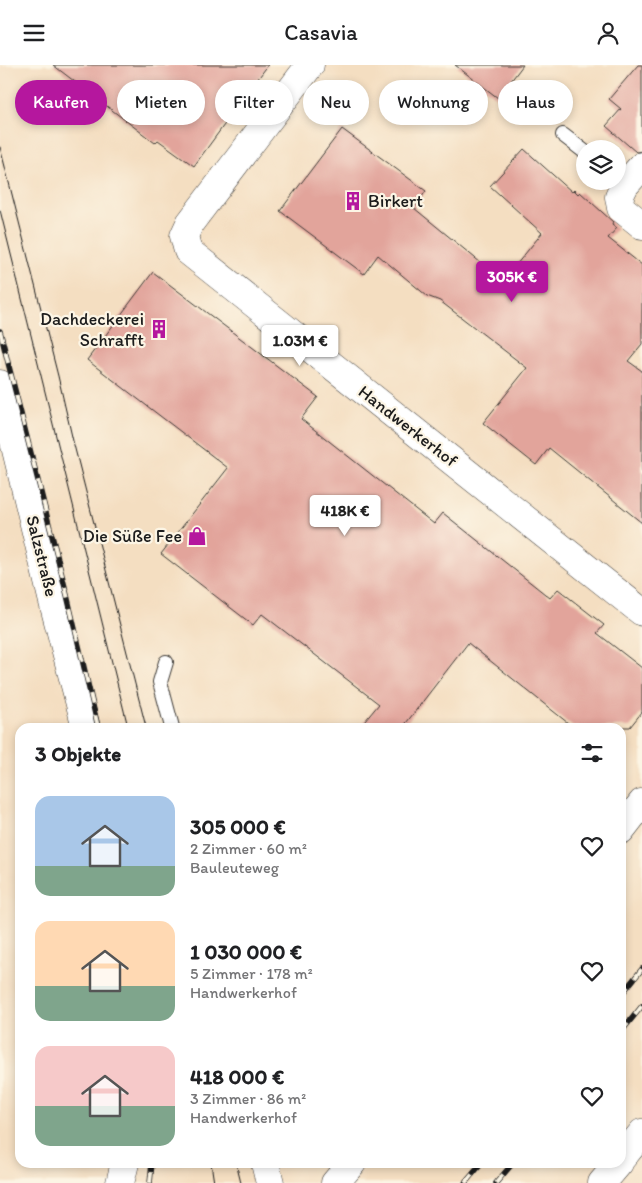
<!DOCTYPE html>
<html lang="de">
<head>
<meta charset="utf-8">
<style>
	:root { --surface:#fff; --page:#f2f2f2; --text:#202124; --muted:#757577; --accent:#b5179e }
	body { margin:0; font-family:Itim,sans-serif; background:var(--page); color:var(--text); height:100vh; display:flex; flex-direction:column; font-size:19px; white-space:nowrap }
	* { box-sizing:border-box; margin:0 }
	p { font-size:16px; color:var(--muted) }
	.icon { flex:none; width:28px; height:28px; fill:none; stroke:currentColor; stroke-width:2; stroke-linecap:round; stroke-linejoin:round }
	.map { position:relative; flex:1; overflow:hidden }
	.drawer { position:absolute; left:15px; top:658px; width:611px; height:445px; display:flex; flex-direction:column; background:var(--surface); border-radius:15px; box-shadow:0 2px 8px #0003 }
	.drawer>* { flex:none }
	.top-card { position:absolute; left:15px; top:15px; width:612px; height:45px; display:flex; gap:10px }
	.controls { position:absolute; left:576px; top:75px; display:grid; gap:10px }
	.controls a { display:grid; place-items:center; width:50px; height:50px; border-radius:50%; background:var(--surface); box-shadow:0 2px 8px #0003; font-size:25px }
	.price { position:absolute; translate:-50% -42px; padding:0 11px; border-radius:5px; background:#fff; color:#222; font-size:16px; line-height:32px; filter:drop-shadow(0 1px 2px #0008) }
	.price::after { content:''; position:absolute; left:50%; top:30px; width:15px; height:11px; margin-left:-8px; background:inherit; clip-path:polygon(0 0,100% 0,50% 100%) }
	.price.active { background:var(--accent); color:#fff }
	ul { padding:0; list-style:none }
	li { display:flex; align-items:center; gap:15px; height:125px; padding:0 20px }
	li span { display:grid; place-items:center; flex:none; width:140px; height:100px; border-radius:15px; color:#555 }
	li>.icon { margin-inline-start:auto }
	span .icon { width:60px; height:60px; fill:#fffc; stroke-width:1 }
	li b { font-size:21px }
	h2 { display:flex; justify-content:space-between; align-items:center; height:60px; padding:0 20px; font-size:21px }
	.chip { padding:0 18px; border-radius:22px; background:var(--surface); box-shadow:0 2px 8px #0003; font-size:18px; line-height:45px }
	.chip.active { background:var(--accent); color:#fff }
	header { display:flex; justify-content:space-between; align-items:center; height:65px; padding:0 20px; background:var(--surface); font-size:22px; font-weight:600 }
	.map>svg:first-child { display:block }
	.building { fill:#e2a49b }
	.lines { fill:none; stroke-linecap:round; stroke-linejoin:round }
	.lane-casing { stroke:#3c3935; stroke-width:16 }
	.street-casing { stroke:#3c3935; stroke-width:29 }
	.lane { stroke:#fff; stroke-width:14 }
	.street { stroke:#fff; stroke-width:28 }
	.tram { stroke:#1c1c1c; stroke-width:1 }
	.rail-casing { stroke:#1c1c1c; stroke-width:5.5 }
	.rail { stroke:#fcf5e5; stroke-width:4; stroke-dasharray:11; stroke-linecap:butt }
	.labels { text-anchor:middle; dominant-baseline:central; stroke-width:4.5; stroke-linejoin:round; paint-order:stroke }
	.poi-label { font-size:18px; fill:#1c1c1c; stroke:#fcf5e5; text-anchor:end }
	.street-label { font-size:18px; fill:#1c1c1c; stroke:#fcf5e5 }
</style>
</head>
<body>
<header><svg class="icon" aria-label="menu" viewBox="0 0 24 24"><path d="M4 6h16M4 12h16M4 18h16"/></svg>Casavia<svg class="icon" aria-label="person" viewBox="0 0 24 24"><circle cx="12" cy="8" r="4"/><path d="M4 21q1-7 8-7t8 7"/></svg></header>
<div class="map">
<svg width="642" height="1118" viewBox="0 0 642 1118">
	<rect width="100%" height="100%" fill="#fcf5e5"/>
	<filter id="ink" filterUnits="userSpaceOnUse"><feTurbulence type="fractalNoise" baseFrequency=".02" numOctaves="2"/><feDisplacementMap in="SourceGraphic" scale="10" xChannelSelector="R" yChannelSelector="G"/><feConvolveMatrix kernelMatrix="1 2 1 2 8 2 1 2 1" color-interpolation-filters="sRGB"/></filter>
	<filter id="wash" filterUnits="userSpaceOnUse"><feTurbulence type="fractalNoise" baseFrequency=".0096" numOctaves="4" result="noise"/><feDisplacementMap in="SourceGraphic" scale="20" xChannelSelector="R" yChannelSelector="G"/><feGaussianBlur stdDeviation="1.12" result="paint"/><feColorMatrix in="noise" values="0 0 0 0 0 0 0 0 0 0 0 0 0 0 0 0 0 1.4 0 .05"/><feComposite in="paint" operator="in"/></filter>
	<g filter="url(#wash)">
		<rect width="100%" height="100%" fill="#f4dec1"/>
		<g id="blocks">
			<!-- building -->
			<path class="building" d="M53 0H268L194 101 158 75 155 78Z
				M455 0H523L498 33Z
				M638 0H642V86L636 87 606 61 621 44 609 34Z
				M342 64 426 126 414 143 503 216 542 168 490 121 524 84 572 127 574 125 578 129 580 127 613 157 612 159 617 163 608 173 642 200V279L628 296 642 306V458L549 383 536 400 483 358 527 303 440 236 427 231 378 190 364 209 280 146Z
				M153 207 318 332 301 354 434 459 443 448 550 533 558 524 604 560 597 568 642 603V647L630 662H573L468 578 403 662H360L379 639 262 549 253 560 161 489 228 403 87 295Z"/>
		</g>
	</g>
	<g filter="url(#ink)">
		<use href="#blocks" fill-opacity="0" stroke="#3c3935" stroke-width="1"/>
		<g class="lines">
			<!-- lane casing -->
			<g class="lane-casing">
				<path id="lane" d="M563 70 585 87
					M166 597 160 617 172 662"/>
			</g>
			<!-- street casing -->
			<g class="street-casing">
				<path id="street" d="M310 0 190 158 184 171 188 186 642 547
					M642 101 625 120 619 132 621 143 642 160
					M0 319 53 537 86 662
					M621 765 642 738
					M621 1094 642 1068
					M265 1098 270 1118
					M120 1118 125 1098
					M335 1118 352 1098
					M602 1118 619 1098"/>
			</g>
			<!-- lane -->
			<use href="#lane" class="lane"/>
			<!-- street -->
			<use href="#street" class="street"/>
			<!-- tram -->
			<path class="tram" d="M0 82 58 311 73 376 146 662
				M0 145 128 662
				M211 1098 214 1118
				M236 1098 241 1118"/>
			<!-- rail casing -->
			<g class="rail-casing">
				<path id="rail" d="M0 266 67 530 98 662
					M621 930 642 904
					M621 967 642 941
					M150 1118 152 1098
					M465 1118 482 1098
					M496 1118 513 1098"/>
			</g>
			<!-- rail -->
			<use href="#rail" class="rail"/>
		</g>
	</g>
	<!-- icons -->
	<defs>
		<g id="building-bare" transform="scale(1.5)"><path d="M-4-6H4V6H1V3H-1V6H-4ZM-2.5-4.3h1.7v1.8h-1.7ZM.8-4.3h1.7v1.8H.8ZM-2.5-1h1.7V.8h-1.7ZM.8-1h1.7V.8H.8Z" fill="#b5179e" stroke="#fcf5e5" stroke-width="2.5" paint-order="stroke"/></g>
		<g id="shop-bare" transform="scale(1.5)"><path d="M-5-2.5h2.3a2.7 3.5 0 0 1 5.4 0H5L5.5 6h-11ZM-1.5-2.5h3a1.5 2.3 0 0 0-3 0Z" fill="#b5179e" stroke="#fcf5e5" stroke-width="2.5" paint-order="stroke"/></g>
	</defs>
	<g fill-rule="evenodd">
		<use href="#building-bare" x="353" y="136"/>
		<use href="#building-bare" x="159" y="264"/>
		<use href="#shop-bare" x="197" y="471"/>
	</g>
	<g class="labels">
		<!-- poi labels -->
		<g class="poi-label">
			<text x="368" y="136" text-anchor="start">Birkert</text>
			<text x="144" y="254">Dachdeckerei<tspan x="144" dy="21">Schrafft</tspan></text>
			<text x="182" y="471">Die Süße Fee</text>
		</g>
		<!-- street labels -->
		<g class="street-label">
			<text transform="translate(408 361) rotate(38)">Handwerkerhof</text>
			<text transform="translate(42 491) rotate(76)">Salzstraße</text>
		</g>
	</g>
</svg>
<div class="controls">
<a><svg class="icon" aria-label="layers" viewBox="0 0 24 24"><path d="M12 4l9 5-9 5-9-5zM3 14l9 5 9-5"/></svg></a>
</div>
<b class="price active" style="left:512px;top:238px">305K €</b>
<b class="price" style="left:300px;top:302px">1.03M €</b>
<b class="price" style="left:345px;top:472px">418K €</b>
<div class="top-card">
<a class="chip active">Kaufen</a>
<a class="chip">Mieten</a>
<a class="chip">Filter</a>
<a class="chip">Neu</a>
<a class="chip">Wohnung</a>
<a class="chip">Haus</a>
</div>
<section class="drawer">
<h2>3 Objekte<svg class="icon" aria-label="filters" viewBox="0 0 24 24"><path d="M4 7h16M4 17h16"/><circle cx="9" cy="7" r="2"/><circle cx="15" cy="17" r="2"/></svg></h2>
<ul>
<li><span style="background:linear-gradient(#a9c7e8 70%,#7fa58c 0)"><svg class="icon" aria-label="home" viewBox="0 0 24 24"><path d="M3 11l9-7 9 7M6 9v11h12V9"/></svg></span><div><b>305 000 €</b><p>2 Zimmer · 60 m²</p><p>Bauleuteweg</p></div><svg class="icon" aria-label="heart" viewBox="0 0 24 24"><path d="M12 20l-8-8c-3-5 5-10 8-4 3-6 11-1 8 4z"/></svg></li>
<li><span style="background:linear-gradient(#ffd9b3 65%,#7fa58c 0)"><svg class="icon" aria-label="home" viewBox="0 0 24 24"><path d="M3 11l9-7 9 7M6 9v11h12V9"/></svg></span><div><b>1 030 000 €</b><p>5 Zimmer · 178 m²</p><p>Handwerkerhof</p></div><svg class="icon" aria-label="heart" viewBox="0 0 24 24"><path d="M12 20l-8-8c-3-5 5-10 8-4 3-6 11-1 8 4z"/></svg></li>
<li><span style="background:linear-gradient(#f6c9c9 60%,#7fa58c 0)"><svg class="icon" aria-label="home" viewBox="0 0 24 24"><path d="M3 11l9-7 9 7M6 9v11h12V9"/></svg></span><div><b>418 000 €</b><p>3 Zimmer · 86 m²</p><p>Handwerkerhof</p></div><svg class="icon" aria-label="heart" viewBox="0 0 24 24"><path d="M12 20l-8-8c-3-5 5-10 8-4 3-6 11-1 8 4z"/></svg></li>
</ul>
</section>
</div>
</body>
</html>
